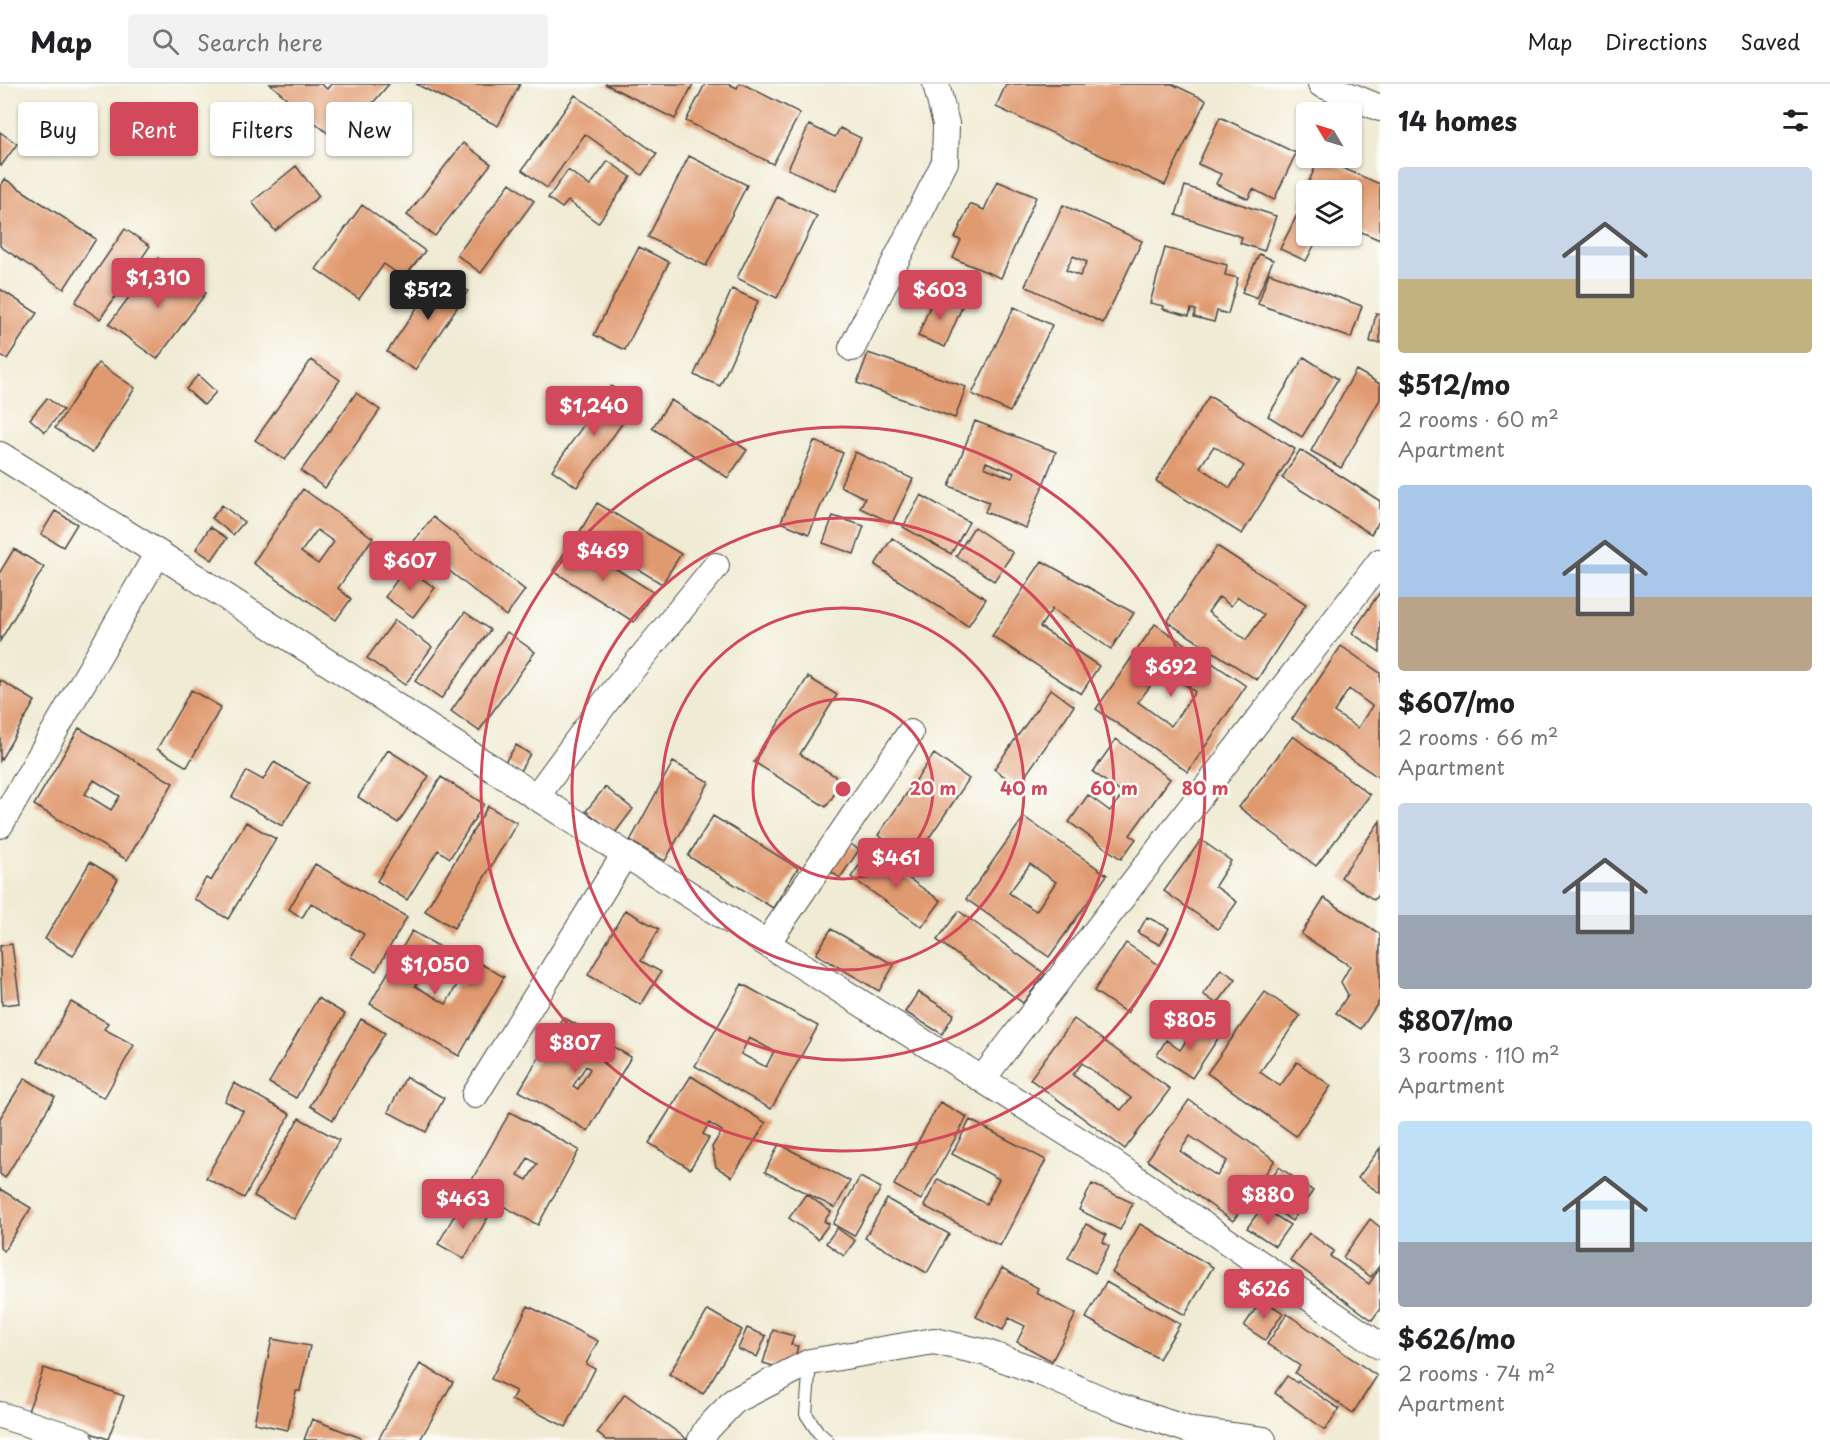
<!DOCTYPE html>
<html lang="en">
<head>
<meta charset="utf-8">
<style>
	:root { --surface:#fff; --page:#f2f2f2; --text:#202124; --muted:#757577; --line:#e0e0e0; --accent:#d1495b }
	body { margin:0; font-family:"Playpen Sans",sans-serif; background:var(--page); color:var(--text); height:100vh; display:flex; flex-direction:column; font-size:22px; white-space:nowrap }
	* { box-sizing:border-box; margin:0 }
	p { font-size:20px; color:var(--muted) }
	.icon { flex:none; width:33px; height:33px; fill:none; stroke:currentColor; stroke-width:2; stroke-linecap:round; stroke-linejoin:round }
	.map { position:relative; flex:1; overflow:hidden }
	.panel { display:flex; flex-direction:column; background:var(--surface); width:450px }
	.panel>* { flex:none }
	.top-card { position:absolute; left:18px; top:18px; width:570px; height:54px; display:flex; gap:12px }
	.needle { width:39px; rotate:308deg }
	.controls { position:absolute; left:1296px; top:18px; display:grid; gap:12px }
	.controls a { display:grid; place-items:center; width:66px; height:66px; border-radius:6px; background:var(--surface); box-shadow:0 2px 4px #0004; font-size:30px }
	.price { position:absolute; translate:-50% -51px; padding:0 14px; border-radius:6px; background:var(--accent); color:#fff; font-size:20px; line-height:39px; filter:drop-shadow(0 2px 3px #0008) }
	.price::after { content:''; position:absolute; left:50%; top:36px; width:18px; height:14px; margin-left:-9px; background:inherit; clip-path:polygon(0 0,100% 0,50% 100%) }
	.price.selected { background:#222; color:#fff }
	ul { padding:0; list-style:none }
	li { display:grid; align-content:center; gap:12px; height:318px; padding:0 18px }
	li span { display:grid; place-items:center; height:186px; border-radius:6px; color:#555 }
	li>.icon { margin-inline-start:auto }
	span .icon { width:108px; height:108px; fill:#fffc; stroke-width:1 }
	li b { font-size:26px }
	h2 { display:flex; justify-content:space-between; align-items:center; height:72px; padding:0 18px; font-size:26px }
	.pill { padding:0 21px; border-radius:6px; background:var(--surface); box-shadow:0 2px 4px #0004; font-size:21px; line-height:54px }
	.pill.selected { background:var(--accent); color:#fff }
	header { display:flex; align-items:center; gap:36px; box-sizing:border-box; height:84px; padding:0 30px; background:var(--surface); border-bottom:2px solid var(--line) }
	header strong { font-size:28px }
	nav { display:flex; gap:33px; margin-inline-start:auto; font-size:21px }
	.search { width:420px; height:54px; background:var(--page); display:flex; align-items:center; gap:15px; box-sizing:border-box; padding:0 21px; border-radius:6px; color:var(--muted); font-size:22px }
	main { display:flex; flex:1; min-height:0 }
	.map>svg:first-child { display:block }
	.building { fill:#e09a6f; fill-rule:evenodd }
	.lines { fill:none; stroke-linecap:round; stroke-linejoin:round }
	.service-casing { stroke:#494844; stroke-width:14 }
	.minor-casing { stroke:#494844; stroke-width:28 }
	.service { stroke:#fff; stroke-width:12 }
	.minor { stroke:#fff; stroke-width:26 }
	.ring { fill:none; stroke:#d1495b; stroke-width:3 }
	.centre { fill:#d1495b; stroke:#fdfcf7; stroke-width:3 }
	.ring-label { font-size:18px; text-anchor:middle; font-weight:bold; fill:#d1495b; stroke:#fdfcf7; stroke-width:5; stroke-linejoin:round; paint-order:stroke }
</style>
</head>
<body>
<header>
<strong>Map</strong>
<div class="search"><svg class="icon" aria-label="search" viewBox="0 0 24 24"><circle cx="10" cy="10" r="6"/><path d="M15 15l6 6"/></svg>Search here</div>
<nav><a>Map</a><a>Directions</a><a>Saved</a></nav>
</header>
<main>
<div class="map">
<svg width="1380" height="1356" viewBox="0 0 1380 1356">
	<rect width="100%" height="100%" fill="#fdfcf7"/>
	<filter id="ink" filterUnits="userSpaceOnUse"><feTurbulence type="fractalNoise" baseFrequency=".0167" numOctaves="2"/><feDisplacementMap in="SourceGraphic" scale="12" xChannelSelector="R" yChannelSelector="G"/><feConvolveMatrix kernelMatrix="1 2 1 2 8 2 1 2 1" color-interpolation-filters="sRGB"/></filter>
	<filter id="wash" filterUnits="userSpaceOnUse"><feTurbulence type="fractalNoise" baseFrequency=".008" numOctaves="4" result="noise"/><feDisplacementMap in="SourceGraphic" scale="24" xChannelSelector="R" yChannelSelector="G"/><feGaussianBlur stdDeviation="1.35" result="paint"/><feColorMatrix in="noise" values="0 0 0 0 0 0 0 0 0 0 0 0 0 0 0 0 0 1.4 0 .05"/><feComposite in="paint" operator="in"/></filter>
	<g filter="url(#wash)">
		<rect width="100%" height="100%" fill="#f0ebd4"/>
		<g id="blocks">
			<!-- building -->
			<path class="building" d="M270 0H321L327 5 331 0H389L339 59Z
				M416 0H520L498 42Z
				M605 0H693L675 35Z
				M705 0H729L737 4 739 0H743L800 29 773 80 686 37Z
				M1006 0H1172L1206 16 1165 101 996 23Z
				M575 11 657 70 642 91 585 50 547 104 522 86Z
				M1220 33 1296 69 1274 116 1253 105 1248 115 1216 100 1221 90 1198 80Z
				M809 41 835 53 840 44 861 54 836 107 788 85Z
				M0 48 17 60 1 82 0 81Z
				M463 59 491 80 435 152 407 131Z
				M689 72 747 101 706 182 648 153Z
				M1319 74 1380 100V156L1352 144V106H1306V124L1299 121Z
				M608 77 631 93 598 139 568 117 562 124 548 114 568 86 590 102Z
				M296 82 319 112 275 147 252 118Z
				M5 95 96 155 64 205 0 162V103Z
				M997 97 1036 113 1001 194 953 174 961 156 955 154 970 120 984 126Z
				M510 99 534 117 481 189 457 171Z
				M1185 102 1276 132 1264 167 1240 159 1242 153 1176 131Z
				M777 113 817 132 777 214 737 194Z
				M362 121 425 167 404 194 384 180 359 215 316 185Z
				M1063 121 1142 157 1103 239 1025 202ZM1073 172 1087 178 1080 192 1066 186Z
				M1300 125 1306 128V152H1319L1306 177 1280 165Z
				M125 145 150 162 100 235 75 218Z
				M639 163 669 178 625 266 594 251Z
				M1165 164 1227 181 1225 191 1238 194 1228 230 1217 227 1214 238 1194 233 1196 226 1191 225 1189 232 1163 225 1164 222 1150 219Z
				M1259 170 1273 176 1257 214 1242 208Z
				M158 174 206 209 157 275 109 240Z
				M441 188 468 207 415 286 387 268Z
				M1269 189 1362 222 1351 254 1258 220Z
				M0 205 37 229 7 275 0 271Z
				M732 205 758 217 720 302 694 291Z
				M934 212 962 223 945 263 918 252Z
				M1014 223 1052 241 1010 328 972 310Z
				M1376 229 1380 230V259L1370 258Z
				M868 269 966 303 955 334 857 299Z
				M1304 273 1338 295 1302 353 1268 332Z
				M311 276 340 296 285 376 255 356Z
				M98 279 135 304 92 369 55 344Z
				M1356 286 1380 300V315L1341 384 1311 367Z
				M198 291 216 308 204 321 186 305Z
				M611 302 636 320 577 403 552 386Z
				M356 309 380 326 325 404 301 387Z
				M1209 312 1295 365 1242 450 1156 397ZM1214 362 1244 382 1230 404 1200 383Z
				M47 314 63 326 45 348 30 335Z
				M671 316 747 366 728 394 652 344Z
				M975 337 1056 368 1026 444 985 428 989 418 949 402ZM986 378 1014 389 1012 394 984 383Z
				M814 357 843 369 809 450 781 438Z
				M1300 366 1380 417V436L1371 450 1282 394Z
				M855 368 913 395 892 439 860 424 865 414 840 402Z
				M303 405 373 454 338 504 351 515 336 536 253 479ZM317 446 334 458 318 480 301 468Z
				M921 411 969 438 951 470 903 443Z
				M597 419 681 470 662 500 579 449Z
				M222 421 244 438 233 451 212 434Z
				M55 427 77 440 63 463 41 450Z
				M833 432 864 442 854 470 823 459Z
				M433 433 525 506 506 532 413 458Z
				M210 443 227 454 212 476 196 465Z
				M974 443 1013 469 994 497 956 472Z
				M892 454 986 515 968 542 875 481Z
				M572 457 653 508 634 538 553 487Z
				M1217 462 1306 520 1257 596 1167 538ZM1219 513 1231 522 1238 513 1264 531 1246 556 1208 528Z
				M14 465 44 483 0 557V488Z
				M1042 477 1134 529 1111 565 1052 525 1040 543 1099 582 1081 610 992 552Z
				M406 483 435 504 413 533 385 513Z
				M1380 508V568L1352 549Z
				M465 528 490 546 441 615 415 597Z
				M395 536 432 563 405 601 367 574Z
				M1155 540 1246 602 1188 688 1096 625ZM1163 585 1195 608 1171 642 1138 618Z
				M507 548 535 568 479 647 451 627Z
				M1341 562 1380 589V691L1378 693 1292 635ZM1349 605 1372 622 1358 644 1334 628Z
				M808 593 837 611 800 670 843 697 826 723 754 678Z
				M0 596 35 617 0 677Z
				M1051 605 1074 622 1018 702 994 685Z
				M191 606 221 623 187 683 157 665Z
				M79 644 173 699 127 776 34 721ZM94 696 120 712 111 726 85 710Z
				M1293 652 1370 711 1316 782 1239 723Z
				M1116 655 1170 695 1130 751 1136 755 1121 775 1069 738 1088 711 1110 727 1123 710 1093 688Z
				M516 661 530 670 520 687 505 678Z
				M388 666 429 692 398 739 358 713Z
				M934 670 969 695 914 776 878 751Z
				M274 678 309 699 282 742 232 713 247 687 263 696Z
				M673 678 709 698 665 777 630 757Z
				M441 693 484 720 450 774 438 766 407 816 377 797Z
				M605 703 633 725 615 749 586 727Z
				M488 722 517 739 454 844 425 827Z
				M713 732 798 784 773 824 688 772Z
				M1024 733 1107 791 1049 873 966 815ZM1030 780 1056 798 1036 827 1009 809Z
				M1380 737V808L1374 816 1341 793Z
				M246 738 276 755 228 835 194 815 206 794 211 797Z
				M842 754 859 766 840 794 823 782Z
				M1201 756 1231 777 1215 802 1237 818 1218 845 1164 807Z
				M869 767 941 817 922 843 851 793Z
				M90 778 118 795 73 872 45 855Z
				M315 780 407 833 376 887 351 873 364 850 311 819 302 834 289 825Z
				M1324 814 1380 850V916L1361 945 1336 929 1348 911 1341 898 1350 882 1301 850Z
				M625 826 659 845 641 877 661 888 641 921 588 891Z
				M959 827 1045 890 1023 919 937 856Z
				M1147 833 1169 844 1160 861 1138 849Z
				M831 845 894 881 879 907 816 870Z
				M412 847 454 871 446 884 431 876 415 902 446 920 458 899 462 901 476 877 504 893 459 972 370 920Z
				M1126 859 1159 881 1127 929 1094 907Z
				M12 860 20 919 2 921 0 862Z
				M1221 885 1236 895 1217 920 1203 910Z
				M742 900 818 942 771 1025 695 982ZM749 954 774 967 766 983 741 970Z
				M918 908 954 930 942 950 905 928Z
				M1265 908 1300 932 1260 988 1280 1002 1297 978 1331 1002 1296 1052 1207 989Z
				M318 914 345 930 296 1014 269 999Z
				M71 918 108 939 104 945 134 961 104 1014 38 977Z
				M563 933 631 973 588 1047 519 1007ZM586 982 590 985 578 1005 573 1002Z
				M361 935 385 949 333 1036 310 1022Z
				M1074 935 1170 1005 1125 1065 1030 995ZM1082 979 1131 1014 1121 1026 1073 991Z
				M1198 939 1219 953 1192 994 1157 971 1166 956 1180 966Z
				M691 992 766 1039 732 1093 716 1083 712 1063 722 1047 709 1039 703 1050 709 1054 690 1085 649 1059Z
				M406 993 444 1014 426 1048 388 1028Z
				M25 994 55 1013 5 1094 0 1090V1034Z
				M234 999 290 1030 244 1114 206 1094 243 1027 225 1017Z
				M1189 1016 1275 1076 1233 1137 1147 1076ZM1190 1052 1227 1077 1217 1092 1180 1067Z
				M940 1018 967 1033 921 1116 894 1101Z
				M510 1028 579 1066 538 1141 468 1103ZM528 1074 537 1080 527 1096 518 1091Z
				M299 1034 339 1056 294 1135 254 1112Z
				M970 1036 1046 1076 1000 1162 924 1122 938 1095 986 1120 999 1095 952 1070Z
				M779 1060 850 1097 835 1124 765 1088Z
				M1380 1064V1109L1358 1094Z
				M1279 1083 1313 1107 1292 1137 1257 1112Z
				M860 1093 881 1104 854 1152 833 1140Z
				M1092 1100 1133 1119 1120 1146 1079 1126Z
				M0 1105 31 1124 4 1167 0 1164Z
				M806 1110 831 1128 824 1137 829 1140 818 1155 789 1134Z
				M887 1115 949 1150 927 1189 865 1154Z
				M462 1118 488 1133 464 1175 438 1160Z
				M1262 1123 1290 1141 1275 1162 1247 1144Z
				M1370 1135 1380 1143V1181L1371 1193 1343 1173Z
				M1086 1140 1106 1151 1103 1158 1109 1162 1095 1189 1068 1174Z
				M1140 1140 1213 1183 1185 1231 1112 1189Z
				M837 1144 855 1157 844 1172 826 1159Z
				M1309 1149 1334 1167 1330 1172 1369 1200 1380 1184V1225L1372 1236 1290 1176Z
				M1002 1184 1038 1204 1036 1209 1076 1230 1052 1277 1017 1258 1025 1242 1009 1234 1003 1246 976 1233Z
				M1106 1198 1180 1240 1159 1275 1086 1234Z
				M1262 1215 1283 1229 1265 1256 1244 1242Z
				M528 1222 598 1257 586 1280 595 1285 566 1343 511 1316 516 1307 491 1295Z
				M708 1226 742 1246 703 1310 669 1290Z
				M1287 1230 1377 1292 1353 1329 1295 1289 1300 1282 1267 1260Z
				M747 1244 766 1252 757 1273 738 1265Z
				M773 1246 794 1252 791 1261 798 1262 794 1277 787 1275 784 1285 763 1279Z
				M272 1255 310 1262 300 1307H296L288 1346 254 1339Z
				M420 1280 453 1298 420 1356H378Z
				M44 1284 124 1312 108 1355 28 1327Z
				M1287 1292 1297 1299 1298 1297 1339 1325 1325 1346 1275 1309Z
				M625 1310 688 1356H606L597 1349Z
				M312 1335 366 1356H304Z"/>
		</g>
	</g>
	<g filter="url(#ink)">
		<use href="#blocks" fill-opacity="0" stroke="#494844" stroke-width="1.5"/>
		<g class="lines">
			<!-- service casing -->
			<g class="service-casing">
				<path id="service" d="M810 1278 806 1330 818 1348 827 1356"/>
			</g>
			<!-- minor casing -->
			<g class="minor-casing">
				<path id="minor" d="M1321 0 1380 24
					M852 264 945 78 946 40 936 0
					M0 371 158 469 625 770 1094 1066 1380 1262
					M536 713 607 616 716 482
					M0 741 158 469
					M767 859 910 649
					M983 994 1380 478
					M475 1011 625 770
					M0 1331 80 1356
					M701 1356 707 1345 734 1317 810 1278 934 1257 987 1269 1037 1287 1115 1321 1192 1347 1263 1356"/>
			</g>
			<!-- service -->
			<use href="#service" class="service"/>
			<!-- minor -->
			<use href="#minor" class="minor"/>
		</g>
	</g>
	<!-- distance rings -->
	<g class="ring">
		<circle cx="843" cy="705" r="90"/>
		<circle cx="843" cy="705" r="181"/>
		<circle cx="843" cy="705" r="271"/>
		<circle cx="843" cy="705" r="362"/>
	</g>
	<circle cx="843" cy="705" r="9" class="centre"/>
	<g class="ring-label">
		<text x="933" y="711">20 m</text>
		<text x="1024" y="711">40 m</text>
		<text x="1114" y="711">60 m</text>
		<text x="1205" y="711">80 m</text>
	</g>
</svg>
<div class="controls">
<a><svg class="needle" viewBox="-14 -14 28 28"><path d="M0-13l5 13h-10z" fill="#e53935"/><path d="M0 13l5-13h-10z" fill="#757577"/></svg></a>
<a><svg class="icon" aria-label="layers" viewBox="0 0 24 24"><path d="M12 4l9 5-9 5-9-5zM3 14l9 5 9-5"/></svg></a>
</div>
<b class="price" style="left:158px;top:225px">$1,310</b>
<b class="price selected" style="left:428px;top:237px">$512</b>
<b class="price" style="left:940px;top:237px">$603</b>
<b class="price" style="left:594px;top:353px">$1,240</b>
<b class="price" style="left:603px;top:498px">$469</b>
<b class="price" style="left:410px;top:508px">$607</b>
<b class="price" style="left:1171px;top:614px">$692</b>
<b class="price" style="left:896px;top:805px">$461</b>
<b class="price" style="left:435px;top:912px">$1,050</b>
<b class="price" style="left:1190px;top:967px">$805</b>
<b class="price" style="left:575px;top:990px">$807</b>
<b class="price" style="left:1268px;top:1142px">$880</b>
<b class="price" style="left:463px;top:1146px">$463</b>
<b class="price" style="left:1264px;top:1236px">$626</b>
<div class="top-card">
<a class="pill">Buy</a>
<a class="pill selected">Rent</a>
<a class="pill">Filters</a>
<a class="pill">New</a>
</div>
</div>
<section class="panel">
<h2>14 homes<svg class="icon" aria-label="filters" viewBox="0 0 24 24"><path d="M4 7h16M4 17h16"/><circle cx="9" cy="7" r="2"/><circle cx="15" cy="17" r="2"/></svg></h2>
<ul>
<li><span style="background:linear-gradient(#c9d6e8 60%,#c2b280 0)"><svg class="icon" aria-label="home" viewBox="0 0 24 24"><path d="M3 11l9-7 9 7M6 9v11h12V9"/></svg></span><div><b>$512/mo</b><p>2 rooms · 60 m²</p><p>Apartment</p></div></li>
<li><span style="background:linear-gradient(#a9c7e8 60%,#b9a48a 0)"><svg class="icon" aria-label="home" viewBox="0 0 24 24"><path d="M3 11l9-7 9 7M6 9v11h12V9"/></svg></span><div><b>$607/mo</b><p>2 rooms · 66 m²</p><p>Apartment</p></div></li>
<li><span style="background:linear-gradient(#c9d6e8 60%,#9aa5b1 0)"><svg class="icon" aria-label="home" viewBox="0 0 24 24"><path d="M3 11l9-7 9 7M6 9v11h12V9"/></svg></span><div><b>$807/mo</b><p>3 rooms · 110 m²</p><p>Apartment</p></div></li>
<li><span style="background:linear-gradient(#bfe0f5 65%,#9aa5b1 0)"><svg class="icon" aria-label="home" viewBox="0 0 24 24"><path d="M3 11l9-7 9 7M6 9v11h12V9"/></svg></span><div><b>$626/mo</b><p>2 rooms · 74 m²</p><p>Apartment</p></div></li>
</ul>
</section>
</main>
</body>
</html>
